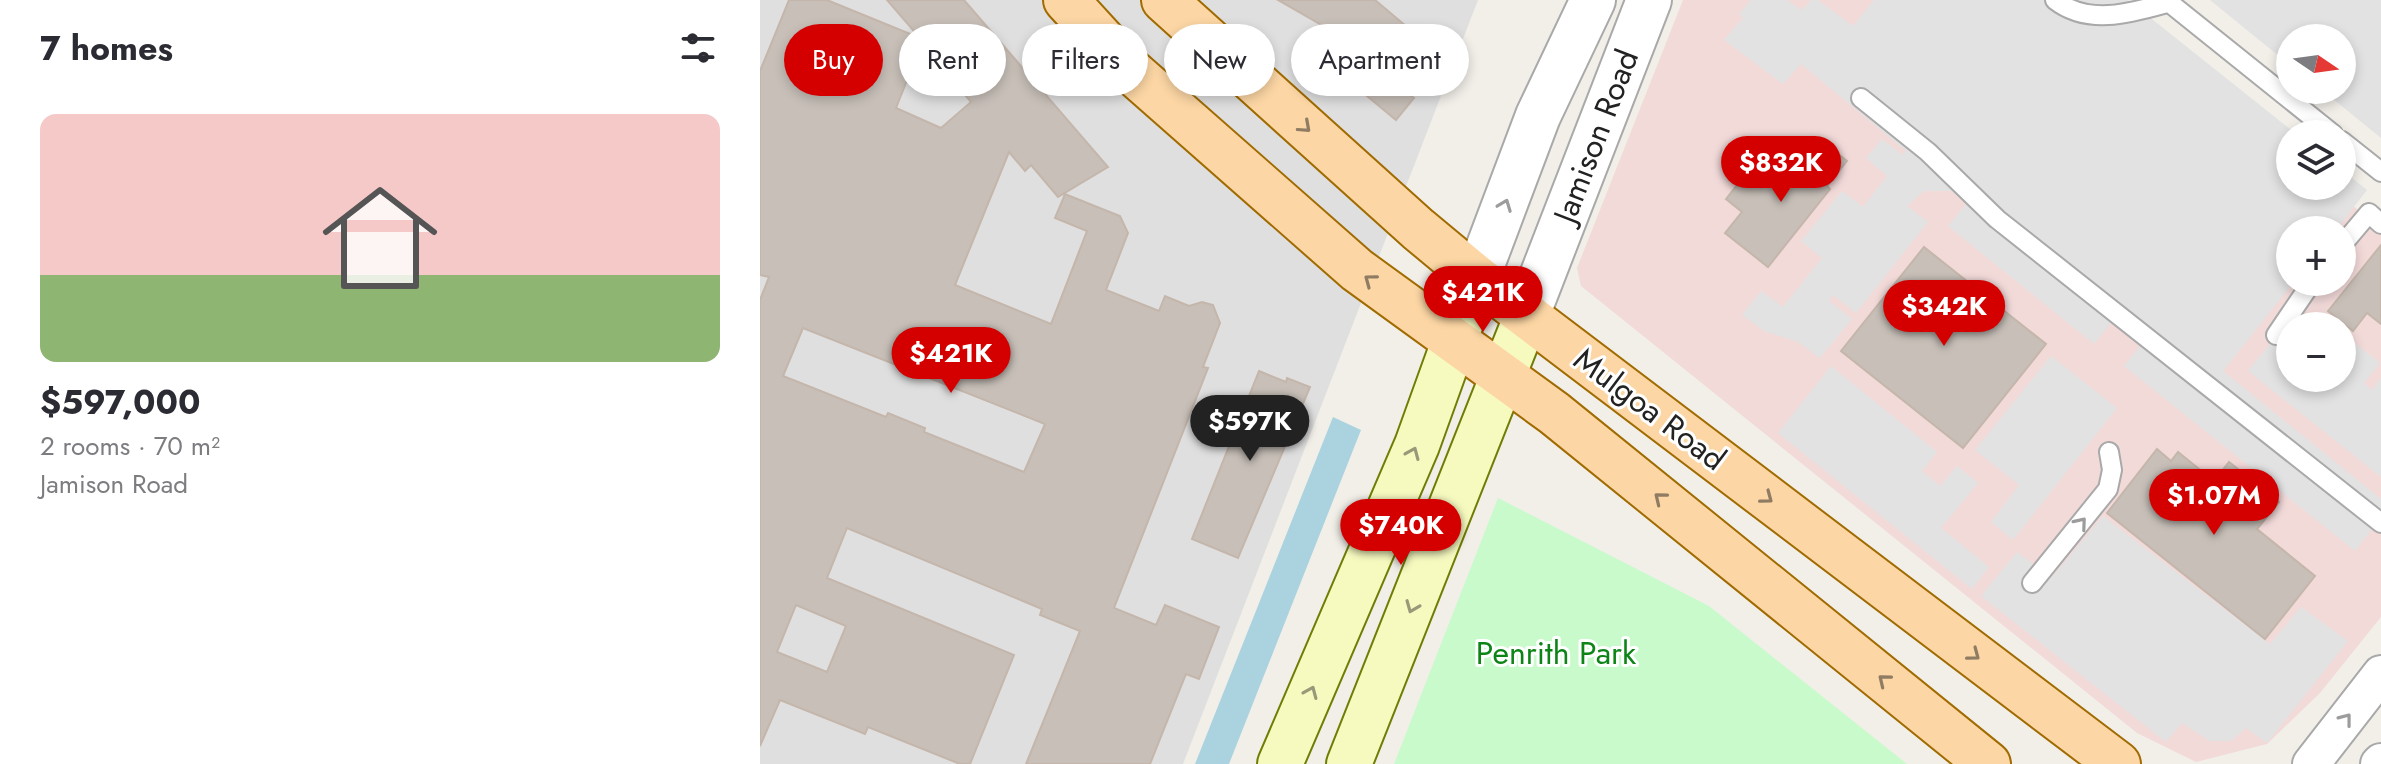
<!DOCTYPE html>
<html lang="en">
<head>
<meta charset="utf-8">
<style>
	:root { --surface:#fff; --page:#f2f2f3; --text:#2b2b33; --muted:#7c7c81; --line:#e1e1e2; --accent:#d40000 }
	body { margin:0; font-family:Jost,sans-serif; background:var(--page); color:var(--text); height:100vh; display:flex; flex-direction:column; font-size:30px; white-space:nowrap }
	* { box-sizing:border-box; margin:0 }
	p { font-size:26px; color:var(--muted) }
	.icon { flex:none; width:44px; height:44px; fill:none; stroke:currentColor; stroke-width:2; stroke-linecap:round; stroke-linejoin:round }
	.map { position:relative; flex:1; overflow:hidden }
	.panel { display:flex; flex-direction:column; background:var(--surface); width:760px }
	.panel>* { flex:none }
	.banner { position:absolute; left:24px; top:24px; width:760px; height:72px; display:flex; gap:16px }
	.needle { width:52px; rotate:103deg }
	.tools { position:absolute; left:1516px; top:24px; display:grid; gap:16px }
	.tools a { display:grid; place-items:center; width:80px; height:80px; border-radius:50%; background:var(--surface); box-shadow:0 4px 12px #0003; font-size:40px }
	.price { position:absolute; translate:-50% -68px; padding:0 18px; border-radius:28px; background:var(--accent); color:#fff; font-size:26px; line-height:52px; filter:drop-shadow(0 2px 4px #0008) }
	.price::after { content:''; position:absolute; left:50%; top:48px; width:24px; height:18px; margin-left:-12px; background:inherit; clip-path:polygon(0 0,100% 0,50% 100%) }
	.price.on { background:#222; color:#fff }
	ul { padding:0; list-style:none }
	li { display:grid; align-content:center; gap:16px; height:424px; padding:0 40px }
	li+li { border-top:2px solid var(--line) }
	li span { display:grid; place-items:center; height:248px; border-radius:16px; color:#555 }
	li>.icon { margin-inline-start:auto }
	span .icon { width:144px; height:144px; fill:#fffc; stroke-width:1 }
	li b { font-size:34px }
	h2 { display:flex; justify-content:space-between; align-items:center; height:96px; padding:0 40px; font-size:34px }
	.chip { padding:0 28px; border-radius:36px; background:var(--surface); box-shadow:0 4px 12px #0003; font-size:28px; line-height:72px }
	.chip.on { background:var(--accent); color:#fff }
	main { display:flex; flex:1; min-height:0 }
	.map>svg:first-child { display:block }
	.residential { fill:#e0dfdf }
	.commercial { fill:#f2dad9; fill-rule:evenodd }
	.park { fill:#c8facc }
	.parking { fill:#e2e2e2 }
	.water { fill:#aad3df }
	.building { fill:#c7bfb8; stroke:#c4b6ab; stroke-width:2; fill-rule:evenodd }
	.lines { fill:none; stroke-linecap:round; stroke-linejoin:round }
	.service-casing { stroke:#a9a9a9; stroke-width:22 }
	.minor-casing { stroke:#a9a9a9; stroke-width:40 }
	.tertiary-casing { stroke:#a9a9a9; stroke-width:48 }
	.secondary-casing { stroke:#707d05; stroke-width:48 }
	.primary-casing { stroke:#a06b00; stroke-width:48 }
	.service { stroke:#fff; stroke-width:18 }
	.minor { stroke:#fff; stroke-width:36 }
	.tertiary { stroke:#fff; stroke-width:44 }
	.secondary { stroke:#f7fabf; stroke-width:44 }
	.primary { stroke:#fcd6a4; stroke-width:44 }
	.oneway { stroke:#8f7c63 }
	.oneway2 { stroke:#9c9c9c }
	.oneway3 { stroke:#979978 }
	.labels { text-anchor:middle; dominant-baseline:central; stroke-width:6; stroke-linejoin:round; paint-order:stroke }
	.street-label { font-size:32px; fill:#222; stroke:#fff }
	.park-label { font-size:32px; fill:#0c8416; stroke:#fff }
</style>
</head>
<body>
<main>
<section class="panel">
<h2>7 homes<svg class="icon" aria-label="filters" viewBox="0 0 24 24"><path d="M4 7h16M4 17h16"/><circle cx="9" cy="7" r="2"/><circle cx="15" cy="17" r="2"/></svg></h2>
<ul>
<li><span style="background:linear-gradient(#f6c9c9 65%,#8fb573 0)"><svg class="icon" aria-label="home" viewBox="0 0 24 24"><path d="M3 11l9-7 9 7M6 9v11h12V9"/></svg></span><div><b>$597,000</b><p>2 rooms · 70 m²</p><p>Jamison Road</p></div></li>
</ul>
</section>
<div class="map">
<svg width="1621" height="764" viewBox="0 0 1621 764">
	<rect width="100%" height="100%" fill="#f2efe9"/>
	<!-- residential -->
	<path class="residential" d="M0 0H718L423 764H0Z"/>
	<!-- commercial -->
	<path class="commercial" d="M923 0H1337L1530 186H1568L1621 228V617L1560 693 1507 744 1436 762 1377 733 821 286 817 268ZM1530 230H1582V282H1530ZM1530 326H1582V378H1530Z"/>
	<!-- park -->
	<path class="park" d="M738 498 949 606 1147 764H634Z"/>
	<!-- parking -->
	<path class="parking" d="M991 0H1027L1042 10 1051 0H1058L1093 26 1114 0H1368L1536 134H1530V186H1582V170L1607 190 1576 230H1530V282H1534L1463 371 1621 499V518L1595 551 1364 366 1380 346 1351 323 1334 344 1188 226 1207 203 1191 191H1164L1147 206 1168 222 1096 313 1073 295 1069 301 1092 319 1060 358 1038 342 1004 331 982 315 1001 291 1023 307 1062 258 1041 241 1082 191 1103 207 1127 176 1106 158 1122 139 1143 155 1146 151 1041 64 1023 84 964 40 983 18 979 14Z
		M1450 0H1621V138L1562 90H1582V38H1530V65Z
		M1527 323 1530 326V378H1582V333L1620 363 1604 383 1612 390 1621 378V477L1488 371Z
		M1291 356 1357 408 1253 540 1231 522 1259 485 1215 450Z
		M1071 366 1177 452 1162 471 1180 486 1197 466 1218 483 1181 528 1229 567 1212 589 1018 433Z
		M1343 516 1510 644 1541 607 1588 641 1507 743 1486 728 1471 741H1450L1422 723 1406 742 1221 596 1257 552 1292 577Z"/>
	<!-- water -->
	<path class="water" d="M573 417 601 430 469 764H435Z"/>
	<!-- building -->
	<path class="building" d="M29 0H67L160 38 127 0H204L348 167 298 197 271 165 265 171 249 152 195 285 291 324 327 231 295 218 305 194 360 216 368 233 346 290 399 311 405 296 429 306 442 302 453 305 460 323 443 367 448 368 354 608 396 625 405 605 459 627 439 679 426 674 390 764H266L320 631 280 615 282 609 87 528 67 578 254 655 210 764H200L108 727 105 734 20 700 0 746V300L9 277 0 275V71ZM162 43 211 102 181 128 136 108ZM43 328 285 424 264 472 164 432 165 428 128 413 126 417 23 376ZM36 605 86 626 67 672 17 652Z
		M518 0H615L665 42 663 44 678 56 672 69 650 95 654 98 636 120 577 71 598 46Z
		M1066 144 1087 161 1067 186 1070 189 1008 267 965 233 982 212 966 199 985 175 1001 188 1028 155 1045 170Z
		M1621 245V324L1607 313 1593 331 1568 311Z
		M1164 247 1286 344 1203 448 1081 351Z
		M499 371 526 382 527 378 550 387 478 558 432 539Z
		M1397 449 1411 461 1418 452 1454 481 1469 462 1519 502 1497 529 1555 576 1505 639 1347 513Z"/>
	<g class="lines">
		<!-- service casing -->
		<g class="service-casing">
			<path id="service" d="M1295 0C1328 26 1371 13 1407 3
				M1406 0 1573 134
				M1101 98 1168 152 1237 219 1621 523
				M1582 141 1621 172
				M1582 245 1609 213 1621 224
				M1516 335 1552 282
				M1272 583 1348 489 1352 470 1349 452"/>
		</g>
		<!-- minor casing -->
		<g class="minor-casing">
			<path id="minor" d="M1551 764 1621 674
				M1619 764 1621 762"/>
		</g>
		<!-- tertiary casing -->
		<g class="tertiary-casing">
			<path id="tertiary" d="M717 278 778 116 833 0
				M767 315 889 0"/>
		</g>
		<!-- secondary casing -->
		<g class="secondary-casing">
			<path id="secondary" d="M520 764 657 445 717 278
				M589 764 767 315"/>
		</g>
		<!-- primary casing -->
		<g class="primary-casing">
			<path id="primary" d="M306 0 371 71 597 270 794 413 1228 764
				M404 0 658 229 717 278 1358 764"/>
		</g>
		<!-- service -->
		<use href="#service" class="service"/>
		<!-- minor -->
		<use href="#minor" class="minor"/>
		<!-- tertiary -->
		<use href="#tertiary" class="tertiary"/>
		<!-- secondary -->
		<use href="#secondary" class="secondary"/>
		<!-- primary -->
		<use href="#primary" class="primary"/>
	</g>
	<!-- one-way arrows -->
	<defs><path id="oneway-chevron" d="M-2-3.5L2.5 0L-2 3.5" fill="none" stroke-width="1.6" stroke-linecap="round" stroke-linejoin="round" transform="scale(2)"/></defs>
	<g class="oneway">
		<use href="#oneway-chevron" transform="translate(545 127) rotate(42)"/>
		<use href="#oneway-chevron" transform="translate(610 280) rotate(-143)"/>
		<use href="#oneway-chevron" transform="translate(900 498) rotate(-141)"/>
		<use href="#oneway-chevron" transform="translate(1007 498) rotate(37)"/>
		<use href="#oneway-chevron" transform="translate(1214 655) rotate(37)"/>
		<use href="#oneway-chevron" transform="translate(1124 680) rotate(-141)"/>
	</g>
	<g class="oneway2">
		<use href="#oneway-chevron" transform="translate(745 205) rotate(-69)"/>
		<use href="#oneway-chevron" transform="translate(1321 523) rotate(-50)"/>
		<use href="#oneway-chevron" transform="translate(1586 719) rotate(-52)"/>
	</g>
	<g class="oneway3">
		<use href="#oneway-chevron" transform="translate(653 453) rotate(-67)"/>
		<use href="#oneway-chevron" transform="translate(652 607) rotate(112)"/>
		<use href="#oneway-chevron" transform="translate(551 692) rotate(-67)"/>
	</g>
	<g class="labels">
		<!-- street labels -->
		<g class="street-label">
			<text transform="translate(836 136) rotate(-69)">Jamison Road</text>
			<text transform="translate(890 409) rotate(37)">Mulgoa Road</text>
		</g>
		<!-- park labels -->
		<g class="park-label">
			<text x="796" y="653">Penrith Park</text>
		</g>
	</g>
</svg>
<div class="tools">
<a><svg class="needle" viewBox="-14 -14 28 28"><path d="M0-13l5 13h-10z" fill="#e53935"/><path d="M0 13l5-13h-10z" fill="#7c7c81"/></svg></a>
<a><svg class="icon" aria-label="layers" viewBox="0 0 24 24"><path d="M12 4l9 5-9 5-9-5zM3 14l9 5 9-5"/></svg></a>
<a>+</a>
<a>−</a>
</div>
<b class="price" style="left:1021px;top:204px">$832K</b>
<b class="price" style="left:723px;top:334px">$421K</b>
<b class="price" style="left:1184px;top:348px">$342K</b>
<b class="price" style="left:191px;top:395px">$421K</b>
<b class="price on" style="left:490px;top:463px">$597K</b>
<b class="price" style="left:1454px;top:537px">$1.07M</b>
<b class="price" style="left:641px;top:567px">$740K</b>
<div class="banner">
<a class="chip on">Buy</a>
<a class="chip">Rent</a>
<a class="chip">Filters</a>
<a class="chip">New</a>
<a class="chip">Apartment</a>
</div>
</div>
</main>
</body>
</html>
